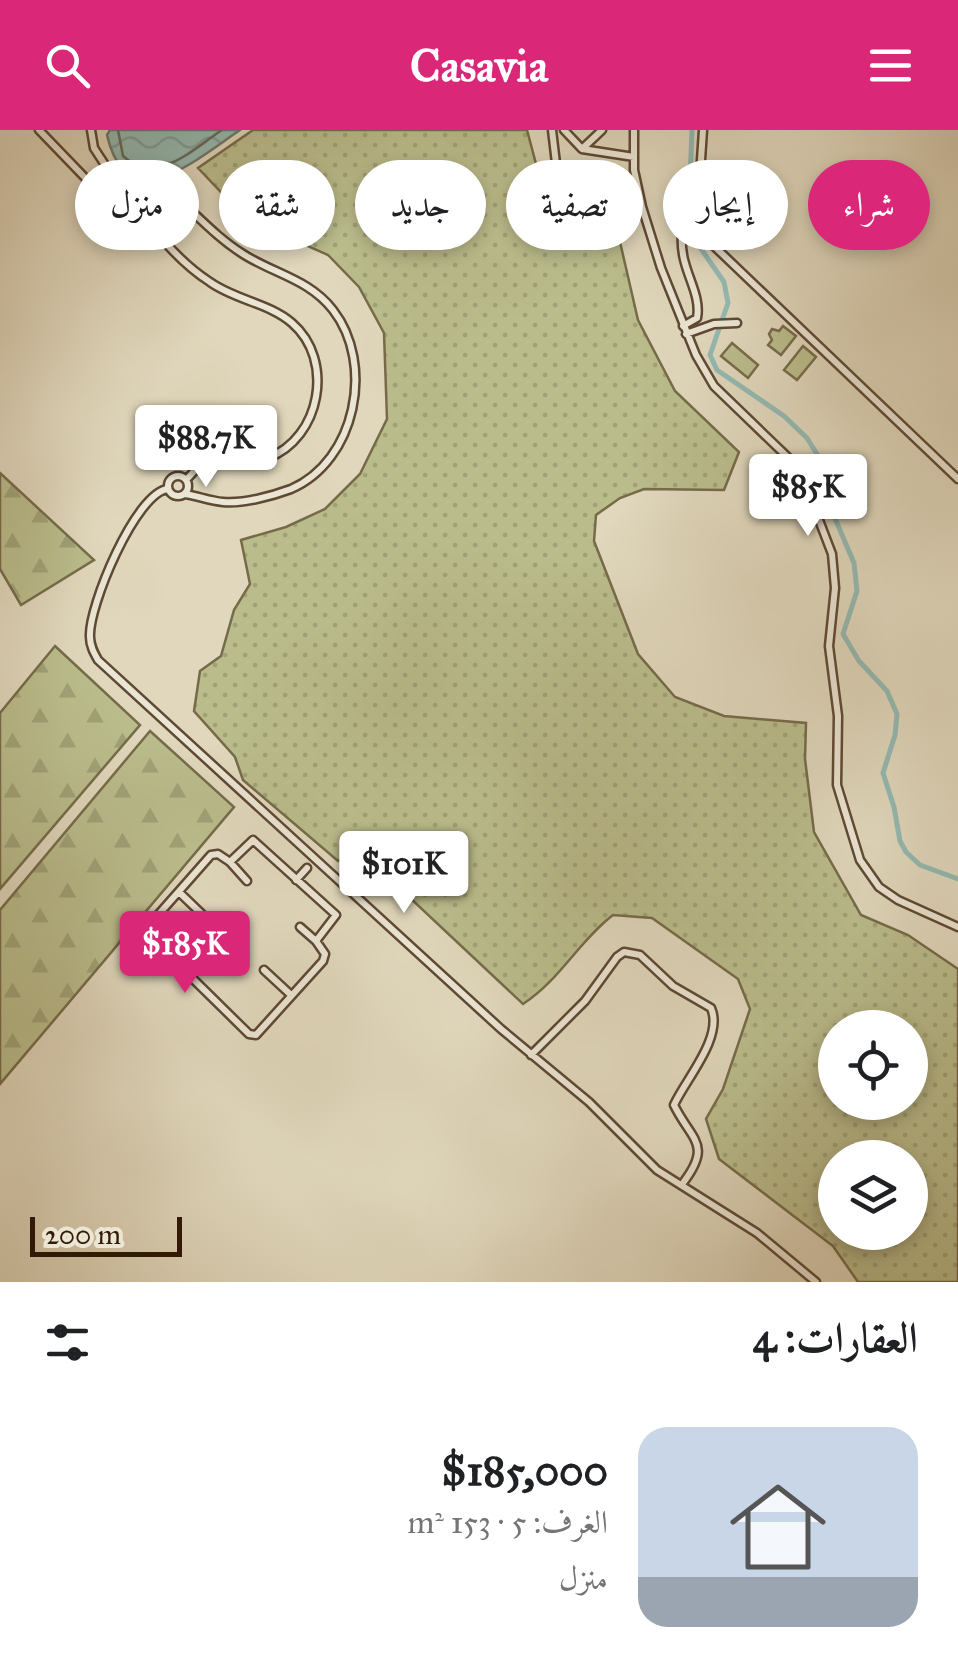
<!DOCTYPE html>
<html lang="ar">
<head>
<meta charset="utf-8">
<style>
	:root { --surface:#fff; --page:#f6f6f6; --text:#202124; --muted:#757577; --line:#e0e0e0; --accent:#db2777 }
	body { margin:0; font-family:"IM FELL Great Primer",Amiri,serif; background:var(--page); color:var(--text); direction:rtl; height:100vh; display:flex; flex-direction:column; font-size:38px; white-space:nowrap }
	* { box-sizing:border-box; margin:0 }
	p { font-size:32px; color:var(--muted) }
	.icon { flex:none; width:55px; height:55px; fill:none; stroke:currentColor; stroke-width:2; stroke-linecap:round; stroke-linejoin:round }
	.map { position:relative; height:1152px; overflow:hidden; direction:ltr }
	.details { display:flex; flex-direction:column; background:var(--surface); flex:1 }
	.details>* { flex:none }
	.hud { position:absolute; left:30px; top:30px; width:900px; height:90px; direction:rtl; display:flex; gap:20px }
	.fabs { position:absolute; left:818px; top:880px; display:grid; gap:20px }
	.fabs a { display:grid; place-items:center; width:110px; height:110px; border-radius:50%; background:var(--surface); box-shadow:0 5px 15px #0003; font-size:50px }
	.scale { position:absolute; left:30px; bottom:25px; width:152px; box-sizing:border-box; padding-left:10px; border:5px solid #321a06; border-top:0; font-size:28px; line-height:35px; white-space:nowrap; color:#321a06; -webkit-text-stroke:8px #ebe5d3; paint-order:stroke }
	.price { position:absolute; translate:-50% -85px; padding:0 22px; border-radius:10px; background:#fff; color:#222; font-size:32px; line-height:65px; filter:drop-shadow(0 2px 5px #0008) }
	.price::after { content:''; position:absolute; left:50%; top:60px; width:30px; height:22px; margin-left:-15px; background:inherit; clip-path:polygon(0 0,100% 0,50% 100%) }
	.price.active { background:var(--accent); color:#fff }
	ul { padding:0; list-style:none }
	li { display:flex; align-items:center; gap:30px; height:250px; padding:0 40px }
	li+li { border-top:2px solid var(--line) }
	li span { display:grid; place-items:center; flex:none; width:280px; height:200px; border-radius:30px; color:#555 }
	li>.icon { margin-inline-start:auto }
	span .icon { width:120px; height:120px; fill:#fffc; stroke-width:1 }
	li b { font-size:42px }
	h2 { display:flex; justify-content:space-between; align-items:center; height:120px; padding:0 40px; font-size:42px }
	.chip { padding:0 35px; border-radius:45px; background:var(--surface); box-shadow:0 5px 15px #0003; font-size:35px; line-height:90px }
	.chip.active { background:var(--accent); color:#fff }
	header { display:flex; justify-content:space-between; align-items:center; height:130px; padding:0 40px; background:var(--accent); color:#fff; font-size:45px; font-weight:700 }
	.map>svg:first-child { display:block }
	.grass { fill:url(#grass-dots); stroke:#766b49; stroke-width:2.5; fill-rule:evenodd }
	.forest { fill:url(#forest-firs); stroke:#766b49; stroke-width:2.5 }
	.green { fill:#babc8c; stroke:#766b49; stroke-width:2.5 }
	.water { fill:url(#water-waves); stroke:#6d796d; stroke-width:2.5 }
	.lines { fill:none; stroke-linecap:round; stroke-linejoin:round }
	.shore { stroke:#636a5c; stroke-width:2.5 }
	.canal { stroke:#94b9b2; stroke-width:5 }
	.street-casing { stroke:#5e4934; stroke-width:11 }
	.street { stroke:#ebe5d3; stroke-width:6 }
</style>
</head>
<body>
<header><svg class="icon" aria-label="menu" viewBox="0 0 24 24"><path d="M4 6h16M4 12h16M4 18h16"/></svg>Casavia<svg class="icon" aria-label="search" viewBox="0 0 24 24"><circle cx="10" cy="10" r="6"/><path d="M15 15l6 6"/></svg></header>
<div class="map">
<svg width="958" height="1152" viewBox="0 0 958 1152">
	<defs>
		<pattern id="grass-dots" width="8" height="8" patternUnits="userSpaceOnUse" patternTransform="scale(2.5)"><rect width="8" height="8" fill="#babc8c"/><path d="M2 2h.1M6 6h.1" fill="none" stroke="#a0a177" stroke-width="1.8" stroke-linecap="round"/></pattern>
		<pattern id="forest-firs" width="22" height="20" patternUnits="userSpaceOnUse" patternTransform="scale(2.5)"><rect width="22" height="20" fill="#babc8c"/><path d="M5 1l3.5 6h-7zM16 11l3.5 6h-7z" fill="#a0a177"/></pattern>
		<pattern id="water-waves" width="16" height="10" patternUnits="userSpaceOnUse" patternTransform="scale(2.5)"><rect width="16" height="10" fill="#94b9b2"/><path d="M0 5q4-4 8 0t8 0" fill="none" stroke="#809e98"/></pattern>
	</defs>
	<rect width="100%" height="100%" fill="#e0d7bc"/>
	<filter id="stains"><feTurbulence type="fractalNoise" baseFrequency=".002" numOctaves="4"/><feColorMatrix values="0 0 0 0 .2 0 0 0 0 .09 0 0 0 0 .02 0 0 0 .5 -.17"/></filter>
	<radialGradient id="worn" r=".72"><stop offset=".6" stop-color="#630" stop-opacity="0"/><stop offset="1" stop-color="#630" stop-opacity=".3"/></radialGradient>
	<!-- grass -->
	<path class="grass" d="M253 0H527L548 79 585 97 617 99 638 190 675 261 739 322 724 360 644 359 620 368 596 385 594 411 638 524 675 567 724 586 806 593 805 629 814 702 861 785 908 805 958 839V1152H858L833 1116 719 1029 706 989 723 959 750 879 738 849 652 788 613 785C579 811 559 851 523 874L358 719 338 731 243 650 235 627 194 581 200 541 221 526 234 480 250 454 241 410 286 397 325 379 360 344 387 289 384 203 359 157 328 125 285 106 237 79 198 38ZM835 898H910V972H835ZM835 1028H910V1102H835Z"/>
	<!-- forest -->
	<path class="forest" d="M0 343 94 430 21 475 0 439Z
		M55 516 140 595 0 759V583Z
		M150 601 234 677 0 954V780Z"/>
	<!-- green -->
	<path class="green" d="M783 196 796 206 781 225 768 215 772 210 769 204 772 199 779 201Z
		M732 213 758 235 748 248 721 226Z
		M803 216 816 227 797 250 784 240Z"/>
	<!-- water -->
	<path class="water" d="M110 0H240C197 29 127 92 107 5Z"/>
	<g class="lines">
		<!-- shore -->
		<path class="shore" d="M118 0 123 26C156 57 193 19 222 0"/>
		<!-- canal -->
		<path class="canal" d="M692 0 688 100 724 152 728 173 710 225 717 240 784 286 807 308 820 329 828 372 854 433 857 461 843 504 859 531 887 561 897 584 895 605 883 643 894 677 900 711 906 722 920 735 958 749"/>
		<!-- street casing -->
		<g class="street-casing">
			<path id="street" d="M39 0 93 56 119 69
				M91 0 94 18 122 61
				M552 0 558 50 568 65 592 72 642 77
				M564 0 582 19 634 27
				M634 0V40L642 77 661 138 696 225 714 256 799 338 832 424 835 458 829 516 838 586 837 655 860 730 879 757 898 770 958 797
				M703 0 699 60 692 85 693 96 958 349
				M582 19 602 0
				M119 69a15 15 0 1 1 30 0a15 15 0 1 1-30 0Z
				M148 67 162 62 173 64C196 84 216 107 243 124 274 144 309 149 333 180 375 234 356 331 291 359 272 366 243 374 223 372 210 371 198 366 185 364
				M138 83C148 90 155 102 164 111 177 126 193 141 210 152 235 170 269 173 292 193 335 230 321 308 268 328 246 336 222 330 199 336L186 350
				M683 196 697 188C702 161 679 139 682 105L693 96
				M686 204 714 194 737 193
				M168 356a10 10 0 1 1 20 0a10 10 0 1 1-20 0Z
				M168 359C136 362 88 477 90 507 90 516 94 523 98 530L501 899 589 972 657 1040 757 1103 816 1152
				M253 710 336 785 316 811 325 824 323 831 256 905 249 904 187 843 146 809 143 802 211 725 218 724 230 732Z
				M230 732 247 751
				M296 750 307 738
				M179 762 208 790
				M300 797 316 811
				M264 840 291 865
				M531 925 585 871 617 827 624 822 640 825 673 856 711 878C724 907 685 950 674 975 691 1010 713 1014 683 1053"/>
		</g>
		<!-- street -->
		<use href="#street" class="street"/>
	</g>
	<rect width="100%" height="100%" filter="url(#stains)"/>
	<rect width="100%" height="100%" fill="url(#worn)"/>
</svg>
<div class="fabs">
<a><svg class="icon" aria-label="locate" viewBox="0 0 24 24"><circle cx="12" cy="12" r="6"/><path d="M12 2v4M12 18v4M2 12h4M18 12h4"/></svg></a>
<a><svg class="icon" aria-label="layers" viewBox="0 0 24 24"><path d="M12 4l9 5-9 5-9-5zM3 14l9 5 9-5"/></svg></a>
</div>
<div class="scale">200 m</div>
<b class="price" style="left:206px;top:360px">$88.7K</b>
<b class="price" style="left:808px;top:409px">$85K</b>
<b class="price" style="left:404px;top:786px">$101K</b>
<b class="price active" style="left:185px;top:866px">$185K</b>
<div class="hud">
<a class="chip active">شراء</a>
<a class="chip">إيجار</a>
<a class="chip">تصفية</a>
<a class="chip">جديد</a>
<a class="chip">شقة</a>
<a class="chip">منزل</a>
</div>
</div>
<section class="details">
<h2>العقارات: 4<svg class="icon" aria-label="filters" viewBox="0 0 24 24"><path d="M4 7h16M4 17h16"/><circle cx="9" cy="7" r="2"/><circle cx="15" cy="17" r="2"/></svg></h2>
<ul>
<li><span style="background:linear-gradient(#c9d6e8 75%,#9aa5b1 0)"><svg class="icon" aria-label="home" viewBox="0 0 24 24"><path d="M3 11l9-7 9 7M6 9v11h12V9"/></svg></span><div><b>$185,000</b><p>الغرف: 5 · 153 m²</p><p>منزل</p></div></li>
</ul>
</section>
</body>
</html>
